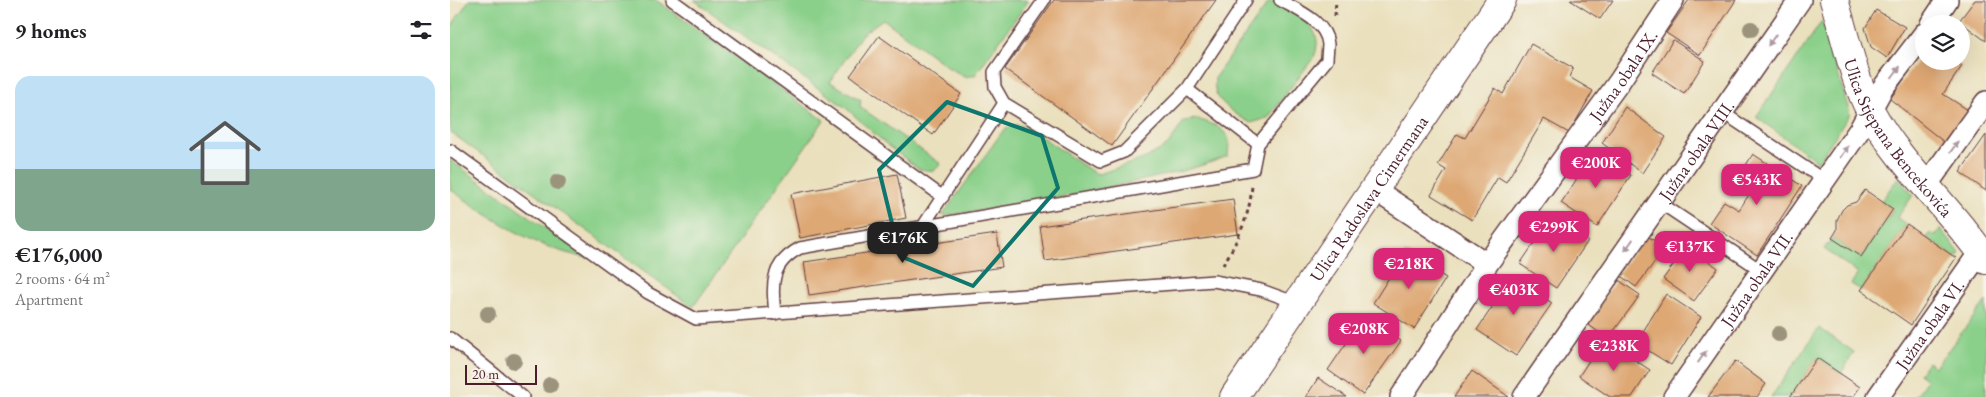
<!DOCTYPE html>
<html lang="en">
<head>
<meta charset="utf-8">
<style>
	:root { --surface:#fff; --page:#f2f2f2; --text:#202124; --muted:#757577; --accent:#db2777 }
	body { margin:0; font-family:"EB Garamond",serif; background:var(--page); color:var(--text); height:100vh; display:flex; flex-direction:column; font-size:19px; white-space:nowrap }
	* { box-sizing:border-box; margin:0 }
	p { font-size:16px; color:var(--muted) }
	.icon { flex:none; width:28px; height:28px; fill:none; stroke:currentColor; stroke-width:2; stroke-linecap:round; stroke-linejoin:round }
	.map { position:relative; flex:1; overflow:hidden }
	.side { display:flex; flex-direction:column; background:var(--surface); width:450px }
	.side>* { flex:none }
	.buttons { position:absolute; left:1465px; top:15px; display:grid; gap:10px }
	.buttons a { display:grid; place-items:center; width:55px; height:55px; border-radius:50%; background:var(--surface); box-shadow:0 5px 20px #0002; font-size:25px }
	.scale { position:absolute; left:15px; bottom:12px; width:72px; box-sizing:border-box; padding-left:5px; border:2px solid #4a1f2b; border-top:0; font-size:14px; line-height:18px; white-space:nowrap; color:#4a1f2b; -webkit-text-stroke:4px #f7f3e8; paint-order:stroke }
	.price { position:absolute; translate:-50% -42px; padding:0 11px; border-radius:10px; background:var(--accent); color:#fff; font-size:16px; line-height:32px; filter:drop-shadow(0 1px 2px #0008) }
	.price::after { content:''; position:absolute; left:50%; top:30px; width:15px; height:11px; margin-left:-8px; background:inherit; clip-path:polygon(0 0,100% 0,50% 100%) }
	.price.current { background:#222; color:#fff }
	ul { padding:0; list-style:none }
	li { display:grid; align-content:center; gap:10px; height:265px; padding:0 15px }
	li span { display:grid; place-items:center; height:155px; border-radius:15px; color:#555 }
	li>.icon { margin-inline-start:auto }
	span .icon { width:90px; height:90px; fill:#fffc; stroke-width:1 }
	li b { font-size:21px }
	h2 { display:flex; justify-content:space-between; align-items:center; height:60px; padding:0 15px; font-size:21px }
	main { display:flex; flex:1; min-height:0 }
	.map>svg:first-child { display:block }
	.green { fill:#8ad08a; stroke:#6a785a }
	.building { fill:#dea874 }
	.lines { fill:none; stroke-linecap:round; stroke-linejoin:round }
	.service-casing { stroke:#623c41; stroke-width:14 }
	.minor-casing { stroke:#623c41; stroke-width:24 }
	.tertiary-casing { stroke:#623c41; stroke-width:30 }
	.path { stroke:#623c41; stroke-width:3; stroke-dasharray:4 4; stroke-linecap:butt }
	.service { stroke:#fff; stroke-width:11 }
	.minor { stroke:#fff; stroke-width:21 }
	.tertiary { stroke:#fff; stroke-width:28 }
	.tree { fill:#9c937d }
	.oneway { fill:#ae9aa0 }
	.marked { fill:none; stroke:#0f766e; stroke-width:4; stroke-linejoin:round }
	.labels { text-anchor:middle; dominant-baseline:central; stroke-width:5; stroke-linejoin:round; paint-order:stroke }
	.street-label { font-size:18px; fill:#4a1f2b; stroke:#f7f3e8 }
</style>
</head>
<body>
<main>
<section class="side">
<h2>9 homes<svg class="icon" aria-label="filters" viewBox="0 0 24 24"><path d="M4 7h16M4 17h16"/><circle cx="9" cy="7" r="2"/><circle cx="15" cy="17" r="2"/></svg></h2>
<ul>
<li><span style="background:linear-gradient(#bfe0f5 60%,#7fa58c 0)"><svg class="icon" aria-label="home" viewBox="0 0 24 24"><path d="M3 11l9-7 9 7M6 9v11h12V9"/></svg></span><div><b>€176,000</b><p>2 rooms · 64 m²</p><p>Apartment</p></div></li>
</ul>
</section>
<div class="map">
<svg width="1536" height="397" viewBox="0 0 1536 397">
	<rect width="100%" height="100%" fill="#f7f3e8"/>
	<filter id="ink" filterUnits="userSpaceOnUse"><feTurbulence type="fractalNoise" baseFrequency=".02" numOctaves="2"/><feDisplacementMap in="SourceGraphic" scale="10" xChannelSelector="R" yChannelSelector="G"/><feConvolveMatrix kernelMatrix="1 2 1 2 8 2 1 2 1" color-interpolation-filters="sRGB"/></filter>
	<filter id="wash" filterUnits="userSpaceOnUse"><feTurbulence type="fractalNoise" baseFrequency=".0096" numOctaves="4" result="noise"/><feDisplacementMap in="SourceGraphic" scale="20" xChannelSelector="R" yChannelSelector="G"/><feGaussianBlur stdDeviation="1.12" result="paint"/><feColorMatrix in="noise" values="0 0 0 0 0 0 0 0 0 0 0 0 0 0 0 0 0 1.4 0 .05"/><feComposite in="paint" operator="in"/></filter>
	<g filter="url(#wash)">
		<rect width="100%" height="100%" fill="#eae0bd"/>
		<!-- green -->
		<path class="green" d="M19 0H206L374 120 243 307 0 132V28Z
			M244 0H579L525 75 516 77 499 68 433 19 412 34 380 82 411 100 410 107 491 164 484 171 469 169 438 146 396 108Z
			M825 1C846 16 877 26 864 57L818 118 801 123C789 117 771 105 766 93 764 89 765 82 765 77L818 3Z
			M1372 21 1400 114 1368 162 1306 117Z
			M746 119C756 121 771 126 777 136 781 141 778 149 778 156 746 169 712 176 679 183 617 197 554 208 492 216L552 132C561 124 566 124 577 127L643 172 649 174 696 158 718 145 734 121Z
			M0 160 138 258C86 249 42 219 0 189Z
			M1448 178 1463 195 1447 218 1457 224 1411 290 1401 284 1408 273 1374 249 1382 238 1411 257 1443 210 1431 201Z
			M1490 229 1510 253 1506 258 1477 238 1480 233 1485 236Z
			M1536 301V397H1465L1477 380 1469 374 1478 362 1485 367Z
			M1369 328 1404 352 1391 374 1367 358 1340 397H1321Z"/>
		<g id="blocks">
			<!-- building -->
			<path class="building" d="M604 0H766L662 146 555 69Z
				M1120 0H1163L1150 19Z
				M1239 0H1286L1250 55 1216 33Z
				M1525 0H1536V41L1509 21Z
				M1426 10 1455 27 1437 58 1421 47 1415 28Z
				M429 36 511 94 483 135 400 76Z
				M1223 40 1255 61 1234 94 1202 73Z
				M1081 44 1123 68 1119 77 1143 91 1119 133 1094 119 1056 182 1048 177 1022 220 981 195 996 170 988 165 1007 134 1015 138 1045 88 1053 94Z
				M1474 51V61H1504L1512 66 1493 94 1518 110 1494 142 1440 99Z
				M1175 107 1216 137 1192 173 1152 143Z
				M1536 135V191L1510 172Z
				M1145 151 1181 175 1147 227 1111 203Z
				M1303 154 1352 186 1307 255 1259 223 1274 201 1289 210 1304 187 1289 176Z
				M447 174 456 218 350 238 341 194Z
				M1415 190 1443 209 1411 257 1382 238 1387 230V220L1392 210 1397 205 1406 202Z
				M783 199 788 234 595 261 590 226Z
				M1102 217 1138 241 1106 288 1070 264Z
				M1457 224 1506 258 1461 325 1411 290Z
				M547 234 552 267 359 295 354 262Z
				M1196 235 1215 248 1186 287 1168 274Z
				M1237 246 1268 268 1244 301 1213 279Z
				M955 252 996 278 964 329 923 303Z
				M1062 277 1102 303 1066 356 1027 330Z
				M1167 279 1190 295 1158 339 1136 323Z
				M1216 294 1251 317 1221 365 1186 343Z
				M915 316 951 341 913 395 878 370Z
				M1153 339 1200 370 1182 397H1160L1129 376Z
				M1367 358 1410 387 1403 397H1340Z
				M1285 361 1316 384 1307 397H1258Z
				M1022 371 1059 397H1004Z
				M868 378 897 397H856Z"/>
		</g>
	</g>
	<g filter="url(#ink)">
		<use href="#blocks" fill-opacity="0" stroke="#623c41" stroke-width="1"/>
		<g class="lines">
			<!-- service casing -->
			<g class="service-casing">
				<path id="service" d="M222 0 493 197
					M594 0 544 72 545 87 554 103 651 161 674 152 737 89
					M1272 112 1374 180
					M808 144 877 60C877 55 878 49 878 44 876 21 847 10 830 0
					M0 150 198 293 246 319 764 281 811 290 847 303
					M1209 202 1312 271
					M473 226 554 103
					M325 314C322 284 320 264 350 248L803 169 808 144 737 89 796 0
					M0 338 73 397"/>
			</g>
			<!-- minor casing -->
			<g class="minor-casing">
				<g id="minor">
					<path d="M1481 24 1497 0"/>
					<path d="M1476 186 1536 102"/>
					<path d="M925 190 1037 264"/>
					<path id="s1" d="M951 397 1037 264 1169 82 1223 0"/>
					<path id="s2" d="M1074 397 1350 0"/>
					<path id="s3" d="M1224 397 1410 129 1432 89 1474 34"/>
					<path id="s4" d="M1428 397 1530 252"/>
				</g>
			</g>
			<!-- tertiary casing -->
			<g class="tertiary-casing">
				<g id="tertiary">
					<path id="s5" d="M1384 0C1395 35 1404 81 1421 112 1450 165 1502 210 1536 260"/>
					<path id="s6" d="M784 397 1052 0"/>
				</g>
			</g>
			<!-- path -->
			<path class="path" d="M885 16 886 0
				M773 265C788 240 800 216 802 185"/>
			<!-- service -->
			<use href="#service" class="service"/>
			<!-- minor -->
			<use href="#minor" class="minor"/>
			<!-- tertiary -->
			<use href="#tertiary" class="tertiary"/>
		</g>
		<!-- trees -->
		<g class="tree">
			<circle cx="1301" cy="29" r="8"/>
			<circle cx="108" cy="182" r="8"/>
			<circle cx="38" cy="314" r="8"/>
			<circle cx="1329" cy="334" r="8"/>
			<circle cx="64" cy="361" r="8"/>
			<circle cx="100" cy="385" r="8"/>
		</g>
		<!-- one-way arrows -->
		<defs><path id="oneway-solid" d="M-6-.8H1V-3.2L6.5 0L1 3.2V.8H-6Z" transform="scale(1.25)"/></defs>
		<g class="oneway">
			<use href="#oneway-solid" transform="translate(1322 40) rotate(125)"/>
			<use href="#oneway-solid" transform="translate(1446 72) rotate(-53)"/>
			<use href="#oneway-solid" transform="translate(1504 147) rotate(-55)"/>
			<use href="#oneway-solid" transform="translate(1394 152) rotate(-55)"/>
			<use href="#oneway-solid" transform="translate(1179 245) rotate(125)"/>
			<use href="#oneway-solid" transform="translate(1252 357) rotate(-55)"/>
		</g>
	</g>
	<!-- marked area -->
	<path class="marked" d="M497 102 592 136 608 188 523 286 450 256 429 170Z"/>
	<g class="labels">
		<!-- street labels -->
		<g class="street-label">
			<text stroke="none"><textPath href="#s1" startOffset="391">Južna obala IX.</textPath></text>
			<text stroke="none"><textPath href="#s5" startOffset="154">Ulica Stjepana Bencekovića</textPath></text>
			<text stroke="none"><textPath href="#s2" startOffset="301">Južna obala VIII.</textPath></text>
			<text stroke="none"><textPath href="#s6" startOffset="240">Ulica Radoslava Cimermana</textPath></text>
			<text stroke="none"><textPath href="#s3" startOffset="144">Južna obala VII.</textPath></text>
			<text stroke="none"><textPath href="#s4" startOffset="89">Južna obala VI.</textPath></text>
		</g>
	</g>
</svg>
<div class="buttons">
<a><svg class="icon" aria-label="layers" viewBox="0 0 24 24"><path d="M12 4l9 5-9 5-9-5zM3 14l9 5 9-5"/></svg></a>
</div>
<div class="scale">20 m</div>
<b class="price" style="left:1146px;top:189px">€200K</b>
<b class="price" style="left:1307px;top:206px">€543K</b>
<b class="price" style="left:1104px;top:253px">€299K</b>
<b class="price current" style="left:453px;top:264px">€176K</b>
<b class="price" style="left:1240px;top:273px">€137K</b>
<b class="price" style="left:959px;top:290px">€218K</b>
<b class="price" style="left:1064px;top:316px">€403K</b>
<b class="price" style="left:914px;top:355px">€208K</b>
<b class="price" style="left:1164px;top:372px">€238K</b>
</div>
</main>
</body>
</html>
